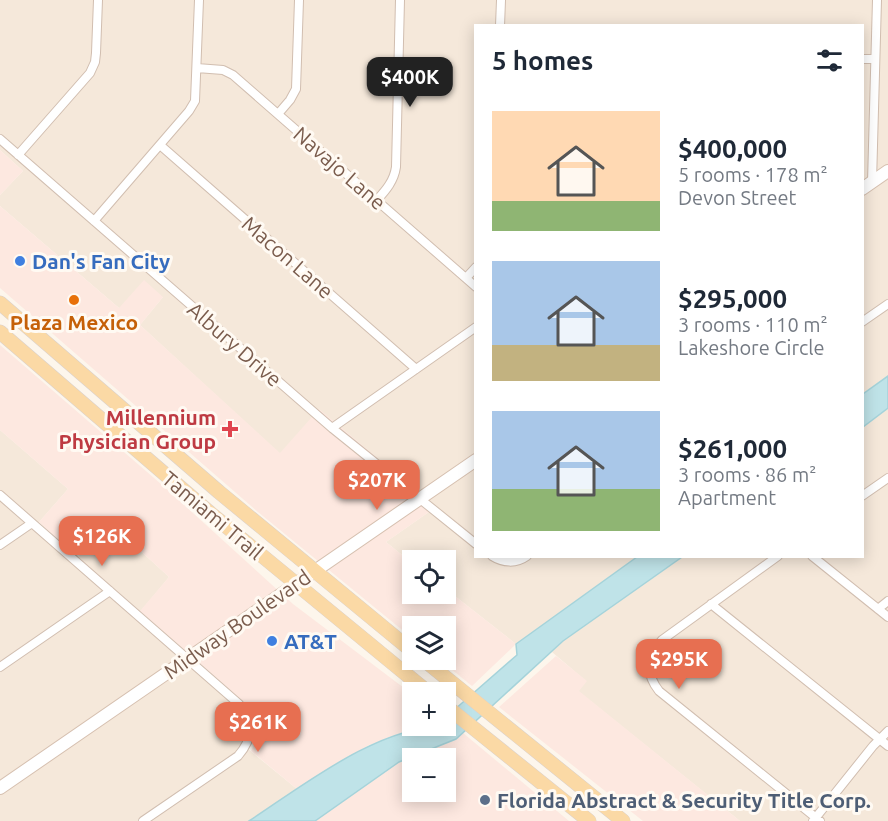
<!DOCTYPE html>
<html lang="en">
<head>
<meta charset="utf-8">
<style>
	:root { --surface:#fff; --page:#f2f2f3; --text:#1f2937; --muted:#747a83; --accent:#e76f51 }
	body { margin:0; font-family:Ubuntu,sans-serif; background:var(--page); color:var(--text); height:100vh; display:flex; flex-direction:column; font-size:22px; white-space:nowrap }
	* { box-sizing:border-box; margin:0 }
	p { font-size:20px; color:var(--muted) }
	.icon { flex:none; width:33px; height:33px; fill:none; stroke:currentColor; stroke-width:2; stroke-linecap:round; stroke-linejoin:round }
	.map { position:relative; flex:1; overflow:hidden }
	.sheet { position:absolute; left:474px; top:24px; width:390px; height:534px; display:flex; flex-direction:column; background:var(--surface); border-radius:0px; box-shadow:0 3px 15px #0003 }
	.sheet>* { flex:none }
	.buttons { position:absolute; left:402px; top:550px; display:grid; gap:12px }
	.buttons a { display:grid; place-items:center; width:54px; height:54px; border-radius:0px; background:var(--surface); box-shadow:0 3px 15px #0003; font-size:30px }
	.price { position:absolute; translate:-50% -51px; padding:0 14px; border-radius:12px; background:var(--accent); color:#fff; font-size:20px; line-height:39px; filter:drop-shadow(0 2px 3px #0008) }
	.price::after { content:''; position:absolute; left:50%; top:36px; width:18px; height:14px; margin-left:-9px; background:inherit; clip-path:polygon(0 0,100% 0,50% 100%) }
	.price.current { background:#222; color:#fff }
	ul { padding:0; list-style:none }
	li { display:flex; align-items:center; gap:18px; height:150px; padding:0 18px }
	li span { display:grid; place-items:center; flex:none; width:168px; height:120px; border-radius:0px; color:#555 }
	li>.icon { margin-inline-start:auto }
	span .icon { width:72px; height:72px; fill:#fffc; stroke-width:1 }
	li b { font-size:26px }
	h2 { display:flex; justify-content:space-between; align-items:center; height:72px; padding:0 18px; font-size:26px }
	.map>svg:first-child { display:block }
	.residential { fill:#f5e8da }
	.commercial { fill:#fde8e0; fill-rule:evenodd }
	.water { fill:#bfe3e8; stroke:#a5d3da; stroke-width:1.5 }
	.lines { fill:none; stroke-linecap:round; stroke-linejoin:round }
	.street-casing { stroke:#d1beb0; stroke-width:10 }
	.secondary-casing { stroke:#d6c0b0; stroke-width:14 }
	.primary-casing { stroke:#dad1cd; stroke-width:15 }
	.street { stroke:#fff; stroke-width:8 }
	.secondary { stroke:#fff; stroke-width:12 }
	.primary { stroke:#fbd9a5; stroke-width:14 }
	.shop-dot { fill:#3f7fe0; stroke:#fffaf3; stroke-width:2 }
	.food-dot { fill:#e8710a; stroke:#fffaf3; stroke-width:2 }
	.health-dot { fill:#e0444e; stroke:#fffaf3; stroke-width:2 }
	.service-dot { fill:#5c6f8a; stroke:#fffaf3; stroke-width:2 }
	.labels { text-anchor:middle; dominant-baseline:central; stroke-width:6; stroke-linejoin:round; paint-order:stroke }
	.street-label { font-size:21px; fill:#7a5c4d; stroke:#fffaf3 }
	.shop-label { font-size:21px; font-weight:bold; fill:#366cbe; stroke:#fffaf3; text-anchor:start }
	.food-label { font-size:21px; font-weight:bold; fill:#c56008; stroke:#fffaf3 }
	.health-label { font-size:21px; font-weight:bold; fill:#be3a42; stroke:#fffaf3; text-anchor:end }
	.service-label { font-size:21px; font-weight:bold; fill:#4e5e75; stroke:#fffaf3; text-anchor:start }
</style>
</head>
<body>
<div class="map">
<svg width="888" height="821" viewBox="0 0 888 821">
	<rect width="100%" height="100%" fill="#fdf6ec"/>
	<!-- residential -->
	<path class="residential" d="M0 0H888V376L863 394 862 26H476V556L637 557 516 644 446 589V561H412V563L386 542 436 507 280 454 140 325 163 297 119 308 0 206V195L23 171 0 150Z
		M888 408V821H740L578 691 586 681 552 652 563 641 682 557 862 556 863 427Z
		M0 430 68 489 33 529 72 563 110 523 169 577 135 618 237 707 244 716 247 725 246 735 243 745 297 789 249 821H0Z"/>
	<!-- commercial -->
	<path class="commercial" d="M0 150 23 171 0 195Z
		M0 206 119 308 144 280 163 297 140 325 280 453 319 409 436 507 386 542 412 563V594H446V589L516 644 472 686 440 660H446V627H412V638L258 512 0 288Z
		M0 345 161 484 293 604 412 694V726H428L369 745 297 789 251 751 255 743 257 726 251 708 140 611 169 577 110 523 77 557 39 522 68 489 0 430Z
		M556 656 587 681 579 691 740 821H643L499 707Z
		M463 733 569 821H315L399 762 456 739ZM412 759H446V792H412Z"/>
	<!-- water -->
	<path class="water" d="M888 376V408L863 427V394Z
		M637 557H682L563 641 456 739 399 762 315 821H249C304 785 378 726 446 726V717L517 655 516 644Z"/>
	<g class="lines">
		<!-- street casing -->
		<g class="street-casing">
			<path id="street" d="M500 26 501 0
				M862 59H875
				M197 68 223 70 233 75 476 287
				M278 114 290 100 296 89 299 0
				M0 139 332 428 476 544
				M160 145 416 369
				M18 155 90 73 95 62 96 53 98 0
				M872 182 877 0
				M377 200C386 190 394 181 396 167L400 0
				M94 221 189 111 195 101 199 0
				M466 278 476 267
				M862 322 888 304
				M332 428 476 327
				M0 495 239 704C254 722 253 739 238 756L143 821
				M862 496 888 478
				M0 545 32 523
				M492 556C503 563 516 564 527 556
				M778 556 662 640C647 656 645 673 659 691L820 821
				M812 556 888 617
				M711 604 888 746
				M878 609 888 601
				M0 667 110 591
				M813 821 873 746 888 731"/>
		</g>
		<!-- secondary casing -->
		<g class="secondary-casing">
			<path id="secondary" d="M862 189 888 171
				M0 788 476 460"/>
		</g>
		<!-- primary casing -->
		<g class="primary-casing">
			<path id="primary" d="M0 303 219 492 412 651
				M0 332 210 513 429 693
				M424 660 623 821
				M446 706 589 821"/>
		</g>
		<!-- street -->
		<use href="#street" class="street"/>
		<!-- secondary -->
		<use href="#secondary" class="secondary"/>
		<!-- primary -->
		<use href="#primary" class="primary"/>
	</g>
	<!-- markers -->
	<g class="shop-dot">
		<circle cx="20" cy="261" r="6"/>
		<circle cx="272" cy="641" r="6"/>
	</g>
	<circle class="food-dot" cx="74" cy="300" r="6"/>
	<path class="health-dot" d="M227 420h6v6h6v6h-6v6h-6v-6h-6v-6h6z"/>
	<circle class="service-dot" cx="485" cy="800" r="6"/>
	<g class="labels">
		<!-- street labels -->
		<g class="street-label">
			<text transform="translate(340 168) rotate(41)">Navajo Lane</text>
			<text transform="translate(288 257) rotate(41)">Macon Lane</text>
			<text transform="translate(235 344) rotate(41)">Albury Drive</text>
			<text transform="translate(213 515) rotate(40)">Tamiami Trail</text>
			<text transform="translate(237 624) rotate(-35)">Midway Boulevard</text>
		</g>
		<!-- shop labels -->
		<g class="shop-label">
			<text x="32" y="261">Dan's Fan City</text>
			<text x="284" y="641">AT&amp;T</text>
		</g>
		<!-- food labels -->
		<g class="food-label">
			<text x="74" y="322">Plaza Mexico</text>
		</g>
		<!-- health labels -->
		<g class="health-label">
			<text x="216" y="417">Millennium<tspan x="216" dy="24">Physician Group</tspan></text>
		</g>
		<!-- service labels -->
		<g class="service-label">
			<text x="497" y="800">Florida Abstract &amp; Security Title Corp.</text>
		</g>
	</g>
</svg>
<div class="buttons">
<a><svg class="icon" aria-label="locate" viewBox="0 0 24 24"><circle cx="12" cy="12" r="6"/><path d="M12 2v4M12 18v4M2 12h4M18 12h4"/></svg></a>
<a><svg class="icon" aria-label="layers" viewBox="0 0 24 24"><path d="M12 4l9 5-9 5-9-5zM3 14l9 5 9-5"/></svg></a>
<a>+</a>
<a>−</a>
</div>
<b class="price current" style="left:410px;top:108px">$400K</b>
<b class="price" style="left:377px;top:511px">$207K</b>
<b class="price" style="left:102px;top:567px">$126K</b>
<b class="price" style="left:679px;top:690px">$295K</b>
<b class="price" style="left:258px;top:753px">$261K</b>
<section class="sheet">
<h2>5 homes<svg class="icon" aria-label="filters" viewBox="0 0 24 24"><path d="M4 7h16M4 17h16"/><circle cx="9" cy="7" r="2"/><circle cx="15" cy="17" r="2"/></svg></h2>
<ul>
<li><span style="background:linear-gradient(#ffd9b3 75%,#8fb573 0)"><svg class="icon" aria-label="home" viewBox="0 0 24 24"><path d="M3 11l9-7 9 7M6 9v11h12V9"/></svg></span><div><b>$400,000</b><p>5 rooms · 178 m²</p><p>Devon Street</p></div></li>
<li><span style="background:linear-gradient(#a9c7e8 70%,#c2b280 0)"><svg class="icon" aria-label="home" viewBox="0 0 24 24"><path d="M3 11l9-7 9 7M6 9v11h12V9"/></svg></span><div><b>$295,000</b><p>3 rooms · 110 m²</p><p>Lakeshore Circle</p></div></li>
<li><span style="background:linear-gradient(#a9c7e8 65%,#8fb573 0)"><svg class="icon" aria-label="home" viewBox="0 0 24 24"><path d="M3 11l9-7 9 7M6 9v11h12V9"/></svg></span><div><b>$261,000</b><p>3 rooms · 86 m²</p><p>Apartment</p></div></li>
</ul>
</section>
</div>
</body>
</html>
